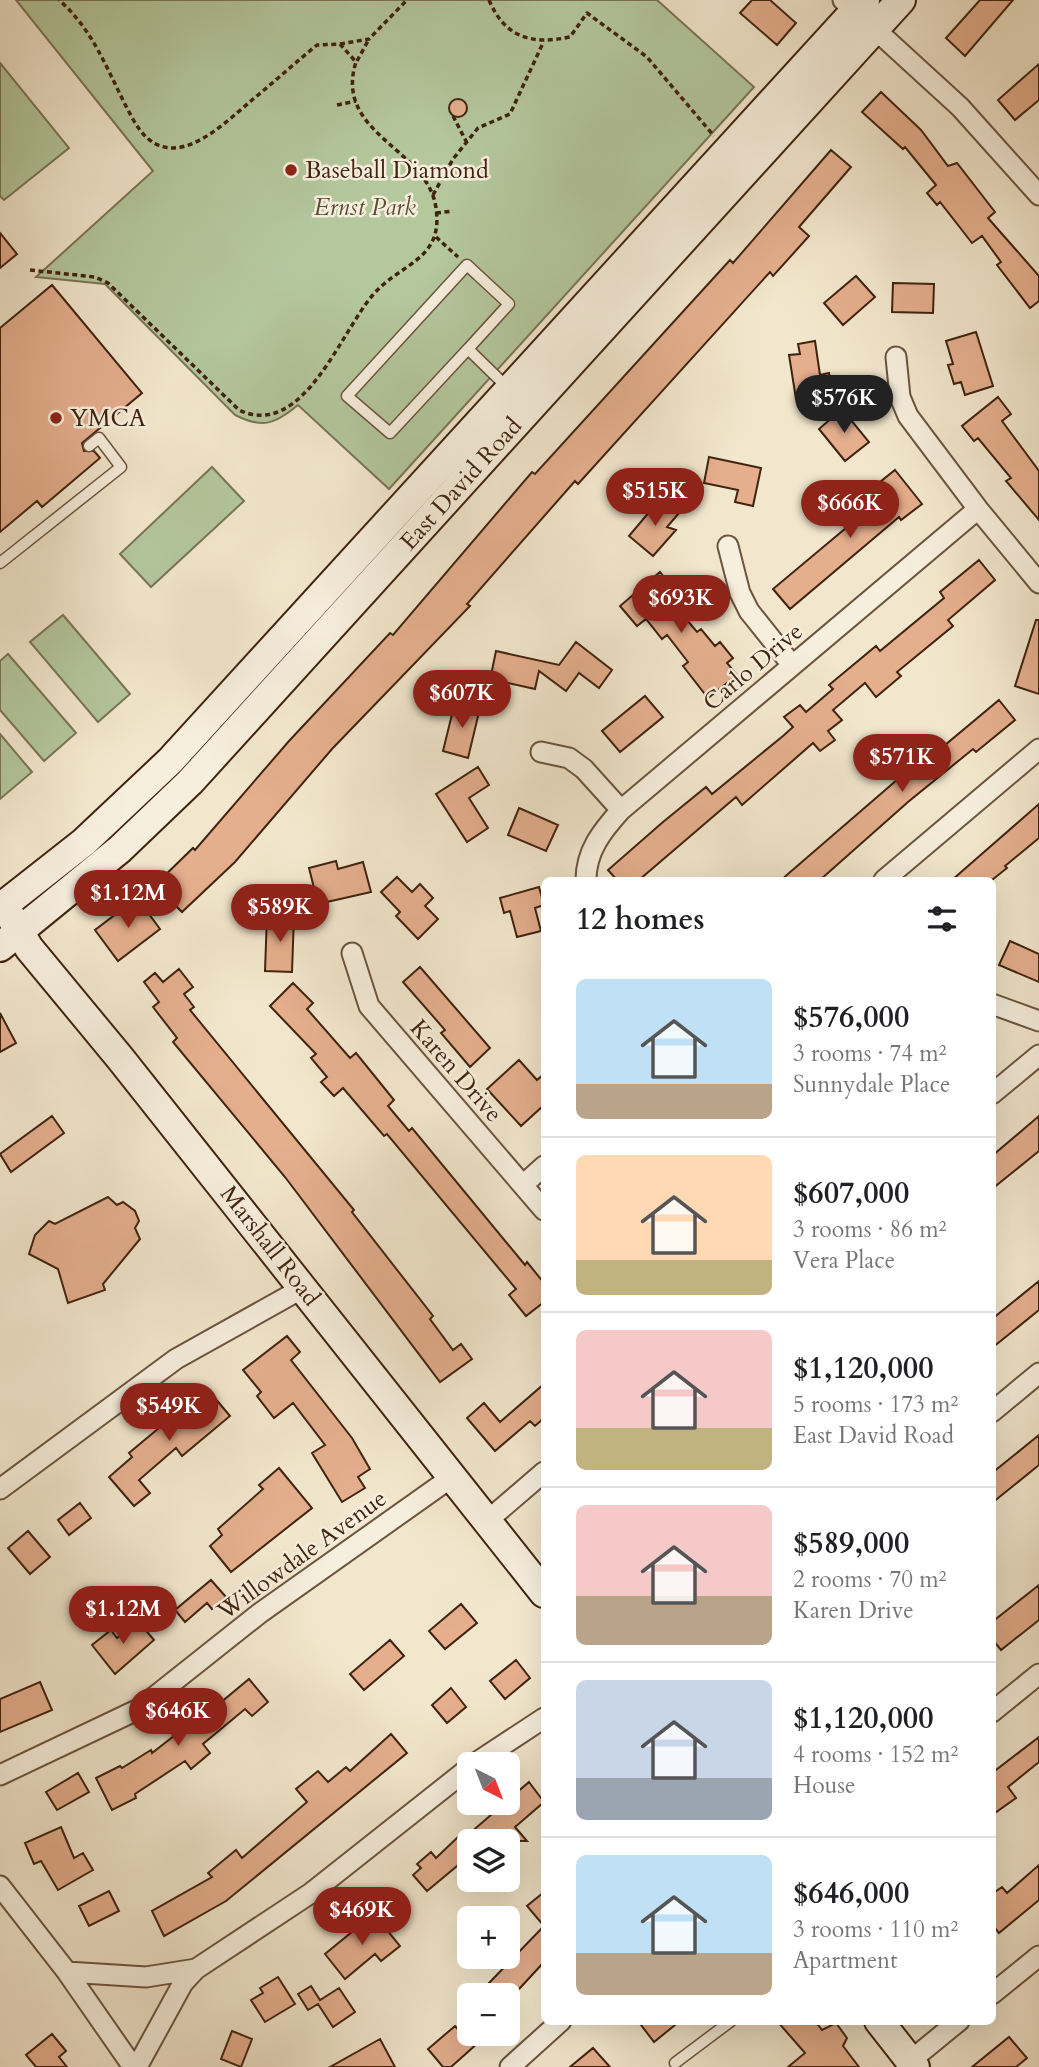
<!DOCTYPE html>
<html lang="en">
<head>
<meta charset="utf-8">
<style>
	:root { --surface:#fff; --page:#f2f2f2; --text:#202124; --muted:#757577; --line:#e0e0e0; --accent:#8f2418 }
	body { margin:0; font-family:Cardo,serif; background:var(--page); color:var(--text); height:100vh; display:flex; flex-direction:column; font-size:26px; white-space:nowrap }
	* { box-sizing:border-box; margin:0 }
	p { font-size:23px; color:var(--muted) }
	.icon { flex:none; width:38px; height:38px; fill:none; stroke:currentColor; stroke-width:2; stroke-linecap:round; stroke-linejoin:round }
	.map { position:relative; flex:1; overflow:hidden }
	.details { position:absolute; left:541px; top:877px; width:455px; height:1148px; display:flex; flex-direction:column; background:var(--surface); border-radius:10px; box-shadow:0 7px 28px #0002 }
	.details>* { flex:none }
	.needle { width:46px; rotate:138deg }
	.buttons { position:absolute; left:457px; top:1752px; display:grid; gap:14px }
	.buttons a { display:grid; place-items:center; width:63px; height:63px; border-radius:10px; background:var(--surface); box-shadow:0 7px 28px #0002; font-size:35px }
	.price { position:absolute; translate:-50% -60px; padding:0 16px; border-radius:24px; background:var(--accent); color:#fff; font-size:23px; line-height:46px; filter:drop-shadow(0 2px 4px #0008) }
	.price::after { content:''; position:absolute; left:50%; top:42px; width:21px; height:16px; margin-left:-10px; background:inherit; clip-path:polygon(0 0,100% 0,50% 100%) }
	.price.current { background:#222; color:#fff }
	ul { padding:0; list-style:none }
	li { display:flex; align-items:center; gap:21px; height:175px; padding:0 35px }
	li+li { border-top:2px solid var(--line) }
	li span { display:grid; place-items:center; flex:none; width:196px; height:140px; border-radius:10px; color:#555 }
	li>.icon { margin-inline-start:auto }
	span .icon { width:84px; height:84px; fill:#fffc; stroke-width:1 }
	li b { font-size:30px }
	h2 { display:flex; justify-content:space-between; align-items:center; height:84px; padding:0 35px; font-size:30px }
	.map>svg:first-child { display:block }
	.green { fill:#b4c79d; stroke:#7a7556; stroke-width:2 }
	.building { fill:#e5af8e; stroke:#40230f; stroke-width:2 }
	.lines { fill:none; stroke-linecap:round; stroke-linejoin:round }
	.lane-casing { stroke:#6c543e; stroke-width:13 }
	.street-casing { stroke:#6c543e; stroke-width:23 }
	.secondary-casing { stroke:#40230f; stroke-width:32 }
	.path { stroke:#40230f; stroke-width:3.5; stroke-dasharray:5 3.5; stroke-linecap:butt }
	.lane { stroke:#f7efde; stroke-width:10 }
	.street { stroke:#f7efde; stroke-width:19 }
	.secondary { stroke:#f7efde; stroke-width:28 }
	.poi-dot { fill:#8f2418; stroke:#f7efde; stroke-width:2.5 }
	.labels { text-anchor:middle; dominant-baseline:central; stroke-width:5; stroke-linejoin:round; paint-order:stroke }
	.poi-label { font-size:24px; fill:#40230f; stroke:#f7efde; text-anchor:start }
	.park-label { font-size:24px; font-style:italic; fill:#5d4c32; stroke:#f7efde }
	.street-label { font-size:24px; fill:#40230f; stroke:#f7efde }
</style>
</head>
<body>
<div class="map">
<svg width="1039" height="2067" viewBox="0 0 1039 2067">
	<rect width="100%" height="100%" fill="#f2e7cd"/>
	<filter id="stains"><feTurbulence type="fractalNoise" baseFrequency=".00286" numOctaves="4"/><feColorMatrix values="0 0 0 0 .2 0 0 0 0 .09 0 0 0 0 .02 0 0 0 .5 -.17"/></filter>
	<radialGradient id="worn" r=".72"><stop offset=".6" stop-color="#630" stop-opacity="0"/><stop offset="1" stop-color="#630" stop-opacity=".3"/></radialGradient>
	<!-- green -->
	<path class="green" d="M16 0H657L754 87 389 489 298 405C275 424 263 429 235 415L105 284 36 277 153 171Z
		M0 63 69 148 4 200 0 196Z
		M212 467 244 501 151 587 120 554Z
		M63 615 130 694 98 722 30 642Z
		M8 654 76 733 44 761 0 710V661Z
		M0 734 32 772 0 799Z"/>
	<!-- building -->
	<path class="building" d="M752 0H770L796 23 777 45 740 13Z
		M980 0H1013L965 56 946 38Z
		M1039 64V100L1015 120 998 100Z
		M881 92 921 130 948 166 957 163 995 212 988 218 1039 276V301L1030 308 997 265 1001 262 982 236 972 243 940 202 937 205 927 193 936 185 905 147 903 149 862 112Z
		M449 108a9 9 0 1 1 18 0a9 9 0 1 1-18 0Z
		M831 150 851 167 799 227 809 236 773 276 770 272 578 484 575 481 467 604 470 606 332 749 235 862 182 912 155 885 193 848 195 850 289 741 390 633 393 635 532 472 535 474 730 260 733 263Z
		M0 233 17 254 0 268Z
		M856 276 875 297 843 325 824 303Z
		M893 283 934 284 933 313 892 312Z
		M52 285 142 393 82 443 84 451H94L100 458 42 507 37 501 0 532V328Z
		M976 332 993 386 965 395 961 382 954 384 948 365 953 364 946 341Z
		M815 341 820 375 829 373 832 393 796 399 789 355 800 354 798 344Z
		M998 397 1011 414 1002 421 1039 471V520L1006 481 1011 478 978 438 974 441 962 426Z
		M842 409 869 442 845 461 819 429Z
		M709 457 761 468 753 506 735 502 738 490 704 483Z
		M895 470 922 504 901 520 899 517 790 609 773 589 883 497 875 486Z
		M661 498 679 513 667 527 676 530 653 556 629 536Z
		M979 560 995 580 948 620 953 626 897 672 901 676 876 697 865 683 833 710 842 720 828 731 835 740 820 751 813 743 742 805 736 797 639 880H617L608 870 663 822 706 787 712 794 783 736 793 727 784 717 800 705 806 712 833 689 829 685 876 646 880 651 944 598 940 592Z
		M660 572 672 587 664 593 697 632 701 629 715 646 720 642 733 658 727 663 737 675 708 698 683 666 688 662 667 635 662 639 646 619 637 626 620 606Z
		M1036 620H1039V694L1015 686Z
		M576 642 612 670 599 688 579 673 566 691 539 671 535 689 504 682 501 692 488 690 496 651 559 665Z
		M645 696 663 717 620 752 602 731Z
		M999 700 1015 720 976 752 973 749 908 802 820 880H781L942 741 945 745Z
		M455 702 480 708 468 758 443 751Z
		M478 767 489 785 469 798 488 828 467 842 436 794Z
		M1039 804V838L1005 866 1007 868 992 880H952Z
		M519 808 558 825 546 851 508 835Z
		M336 861 338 869 363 862 371 892 318 904 309 868Z
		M397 877 412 892 420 884 433 898 425 906 438 919 418 939 396 916 400 912 381 892Z
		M539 887 544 905 535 908 541 931 517 937 510 911 504 913 500 898Z
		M137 898 160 929 118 961 95 930Z
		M267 915 294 916 292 972 265 971Z
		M1010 941 1039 954V982L999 965Z
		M420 967 490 1048 470 1067 441 1033 445 1030 403 982Z
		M179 969 193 987 184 994 194 1007 190 1010 354 1210 352 1212 433 1316 430 1319 453 1350 461 1344 472 1359 440 1382 285 1177 173 1042 177 1038 153 1007 159 1002 144 982 155 973 163 982Z
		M293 983 313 1003 307 1009 350 1058 356 1053 394 1100 388 1106 409 1131 412 1128 525 1265 527 1262 544 1283V1302L526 1316 509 1295 516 1289 387 1134 384 1136 343 1088 334 1096 321 1082 327 1077 311 1058 316 1054 270 1006Z
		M0 1013 16 1043 0 1052Z
		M519 1060 537 1080 544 1074V1105L521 1126 487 1089Z
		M52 1116 64 1133 11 1172 0 1154Z
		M1039 1116V1151L992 1189V1156Z
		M108 1197 117 1205 123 1202 135 1211 139 1221 135 1228 140 1239 103 1284 105 1290 68 1303 58 1269 29 1254 35 1235 49 1221 55 1224Z
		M1039 1281V1310L992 1348V1319Z
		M287 1336 300 1352 291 1360 352 1438 370 1469 358 1477 365 1488 342 1502 312 1453 325 1445 293 1403 274 1418 257 1396 261 1392 243 1370Z
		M544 1384V1418L535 1426 530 1421 495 1451 467 1418 484 1403 500 1422Z
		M208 1390 230 1416 182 1456 176 1448 139 1480 150 1493 134 1506 109 1477 132 1457 129 1453 159 1428 155 1424 175 1407 180 1414Z
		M1039 1435V1465L992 1503V1473Z
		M279 1468 312 1508 231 1572 210 1546 222 1535 218 1529 263 1489 259 1485Z
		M80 1503 91 1518 69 1535 58 1520Z
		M28 1531 50 1557 30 1574 8 1548Z
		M211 1580 226 1597 212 1609 207 1603 185 1622 175 1610Z
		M1039 1585V1620L1001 1650 992 1639V1622Z
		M461 1604 477 1623 445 1649 429 1631Z
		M138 1621 154 1640 115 1674 92 1645 111 1630 117 1638Z
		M390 1640 404 1656 364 1690 350 1674Z
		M516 1660 530 1678 505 1699 490 1681Z
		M249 1679 268 1702 252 1716 245 1709 203 1744 210 1753 191 1769 185 1761 135 1794 136 1798 112 1810 96 1778 120 1766 122 1768 151 1750 152 1753 188 1725 190 1728Z
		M40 1682 52 1710 0 1732V1699Z
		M451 1688 466 1707 447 1723 432 1705Z
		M391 1734 407 1753 226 1901 164 1936 152 1911 212 1877 208 1873 236 1850 242 1858 307 1802 296 1789 318 1771 328 1782 346 1767 350 1771Z
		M1039 1737V1762L1008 1787 1016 1798 992 1815V1773Z
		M78 1773 89 1792 57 1810 46 1792Z
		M529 1782 544 1802 515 1827 527 1841H469V1856L427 1891 413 1875 421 1868 417 1864 431 1852 436 1858 459 1836 462 1840Z
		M61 1827 74 1858 83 1853 93 1870 58 1890 41 1861 34 1864 25 1843Z
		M1039 1865V1900L999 1933 992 1924V1894L1002 1887 1007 1893Z
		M109 1891 119 1911 89 1926 79 1906Z
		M544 1892V1962L508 2001V1995H501L489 1983 544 1926 527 1906Z
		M374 1914 400 1946 381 1961 375 1954 345 1979 325 1954Z
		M278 1977 295 2004 265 2022 251 2000 263 1993 260 1988Z
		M311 1986 320 2000 339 1988 355 2012 333 2027 318 2004 308 2010 298 1994Z
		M469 2021V2034H488L451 2067H443L428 2049 455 2026 459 2030Z
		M638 2021H680L654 2042Z
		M777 2021H815L822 2030 836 2023 847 2038 843 2046 859 2067H788L805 2053Z
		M232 2031 252 2039 241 2067 221 2059Z
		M52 2034 66 2051 59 2057 67 2067H36L26 2055Z
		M1009 2037 1027 2058 1016 2067H972Z
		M380 2039 395 2067H330Z
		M593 2048 610 2067H570Z"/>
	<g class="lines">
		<!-- lane casing -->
		<g class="lane-casing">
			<path id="lane" d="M468 349 509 304 467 265 347 396 390 433 468 349 508 388
				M0 563 121 467 99 438 89 446
				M675 2063 731 2021"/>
		</g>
		<!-- street casing -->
		<g class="street-casing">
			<path id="street" d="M843 0 960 107 1039 195
				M896 357 900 397 908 416 978 509 1039 583
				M728 546 740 593 749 611 792 665
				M541 752 569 758 584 769 621 810
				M586 880C586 851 602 831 621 810L978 509
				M884 880 1039 749
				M352 953 369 1006 544 1210
				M992 1004 1039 1021
				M992 1094 1039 1055
				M523 1185 544 1166
				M992 1412 1039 1373
				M0 1489 176 1359 303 1288
				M487 1521 544 1472
				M992 1712 1039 1674
				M474 1764 544 1718
				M0 1775 139 1709 260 1613 452 1477
				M0 1886 67 1972 133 2067
				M67 1972 146 1977 196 1969 311 1893 469 1768
				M992 1994 1039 1956
				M910 2061 959 2021
				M137 2067 183 1983 196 1969
				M510 2067 561 2021"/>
		</g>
		<!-- secondary casing -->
		<g class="secondary-casing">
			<path id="secondary" d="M0 908 84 842 170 761 865 0
				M11 917 29 948 120 1058 544 1593
				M0 947 120 849 190 782 901 0
				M879 2021 915 2067"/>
		</g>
		<!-- path -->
		<path class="path" d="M489 0C505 38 532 45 570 37L587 13 647 57 714 136
			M340 44 369 39 407 0
			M357 61 369 39
			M337 105 356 101
			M453 116 467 143
			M433 195 453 159 478 128 510 114 543 43
			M436 213 453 211
			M436 237 458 257
			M30 270 95 277 108 283 239 410C302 440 340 334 372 296 399 263 444 261 436 208 428 148 333 134 356 62L340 44 317 45C295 63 274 82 252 100 219 128 168 180 134 121 110 79 97 33 59 0"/>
		<!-- lane -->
		<use href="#lane" class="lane"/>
		<!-- street -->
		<use href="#street" class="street"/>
		<!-- secondary -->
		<use href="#secondary" class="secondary"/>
	</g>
	<!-- markers -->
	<g class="poi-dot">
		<circle cx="291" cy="170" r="7"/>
		<circle cx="56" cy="418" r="7"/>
	</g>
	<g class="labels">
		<!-- poi labels -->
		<g class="poi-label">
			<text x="305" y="170">Baseball Diamond</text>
			<text x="70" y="418">YMCA</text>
		</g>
		<!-- park labels -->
		<g class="park-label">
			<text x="365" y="207">Ernst Park</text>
		</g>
		<!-- street labels -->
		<g class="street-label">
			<text transform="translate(461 484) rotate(-48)">East David Road</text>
			<text transform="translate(753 667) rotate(-40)">Carlo Drive</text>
			<text transform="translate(456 1071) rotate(49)">Karen Drive</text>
			<text transform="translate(270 1246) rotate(52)">Marshall Road</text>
			<text transform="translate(302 1555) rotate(-36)">Willowdale Avenue</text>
		</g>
	</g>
	<rect width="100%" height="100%" filter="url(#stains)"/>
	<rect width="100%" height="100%" fill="url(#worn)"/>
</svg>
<div class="buttons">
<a><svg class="needle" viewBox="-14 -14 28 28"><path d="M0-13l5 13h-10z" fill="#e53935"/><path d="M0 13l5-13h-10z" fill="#757577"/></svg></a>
<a><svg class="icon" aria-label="layers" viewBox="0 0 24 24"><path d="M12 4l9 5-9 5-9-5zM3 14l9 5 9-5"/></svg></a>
<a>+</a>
<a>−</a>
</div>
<b class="price current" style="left:844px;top:435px">$576K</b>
<b class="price" style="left:655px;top:528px">$515K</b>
<b class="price" style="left:850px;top:540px">$666K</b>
<b class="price" style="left:681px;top:635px">$693K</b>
<b class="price" style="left:462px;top:730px">$607K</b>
<b class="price" style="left:902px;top:794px">$571K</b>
<b class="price" style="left:128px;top:930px">$1.12M</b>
<b class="price" style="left:280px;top:944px">$589K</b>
<b class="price" style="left:169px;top:1443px">$549K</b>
<b class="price" style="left:123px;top:1646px">$1.12M</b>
<b class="price" style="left:178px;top:1748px">$646K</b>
<b class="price" style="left:362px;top:1947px">$469K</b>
<section class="details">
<h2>12 homes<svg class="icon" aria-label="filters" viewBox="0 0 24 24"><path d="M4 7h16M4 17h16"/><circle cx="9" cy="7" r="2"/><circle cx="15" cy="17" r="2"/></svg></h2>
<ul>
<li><span style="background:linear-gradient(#bfe0f5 75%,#b9a48a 0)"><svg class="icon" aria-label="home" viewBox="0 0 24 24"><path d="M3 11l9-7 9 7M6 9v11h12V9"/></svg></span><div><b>$576,000</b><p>3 rooms · 74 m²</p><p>Sunnydale Place</p></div></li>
<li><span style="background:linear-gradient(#ffd9b3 75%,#c2b280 0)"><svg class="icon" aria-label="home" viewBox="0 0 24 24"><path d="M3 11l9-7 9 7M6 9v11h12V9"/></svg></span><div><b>$607,000</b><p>3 rooms · 86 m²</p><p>Vera Place</p></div></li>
<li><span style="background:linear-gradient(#f6c9c9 70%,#c2b280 0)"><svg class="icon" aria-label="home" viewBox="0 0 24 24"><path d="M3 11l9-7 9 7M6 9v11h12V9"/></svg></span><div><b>$1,120,000</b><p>5 rooms · 173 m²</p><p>East David Road</p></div></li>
<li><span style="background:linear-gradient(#f6c9c9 65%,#b9a48a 0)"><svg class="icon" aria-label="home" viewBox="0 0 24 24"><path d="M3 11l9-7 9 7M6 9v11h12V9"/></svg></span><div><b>$589,000</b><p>2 rooms · 70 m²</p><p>Karen Drive</p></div></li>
<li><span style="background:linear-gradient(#c9d6e8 70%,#9aa5b1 0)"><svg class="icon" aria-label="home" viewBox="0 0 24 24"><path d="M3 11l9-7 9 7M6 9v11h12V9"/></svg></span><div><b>$1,120,000</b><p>4 rooms · 152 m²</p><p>House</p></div></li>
<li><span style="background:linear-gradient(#bfe0f5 70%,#b9a48a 0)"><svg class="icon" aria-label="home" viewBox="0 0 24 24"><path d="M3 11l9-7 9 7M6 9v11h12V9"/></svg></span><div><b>$646,000</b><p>3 rooms · 110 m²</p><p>Apartment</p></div></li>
</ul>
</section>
</div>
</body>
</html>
